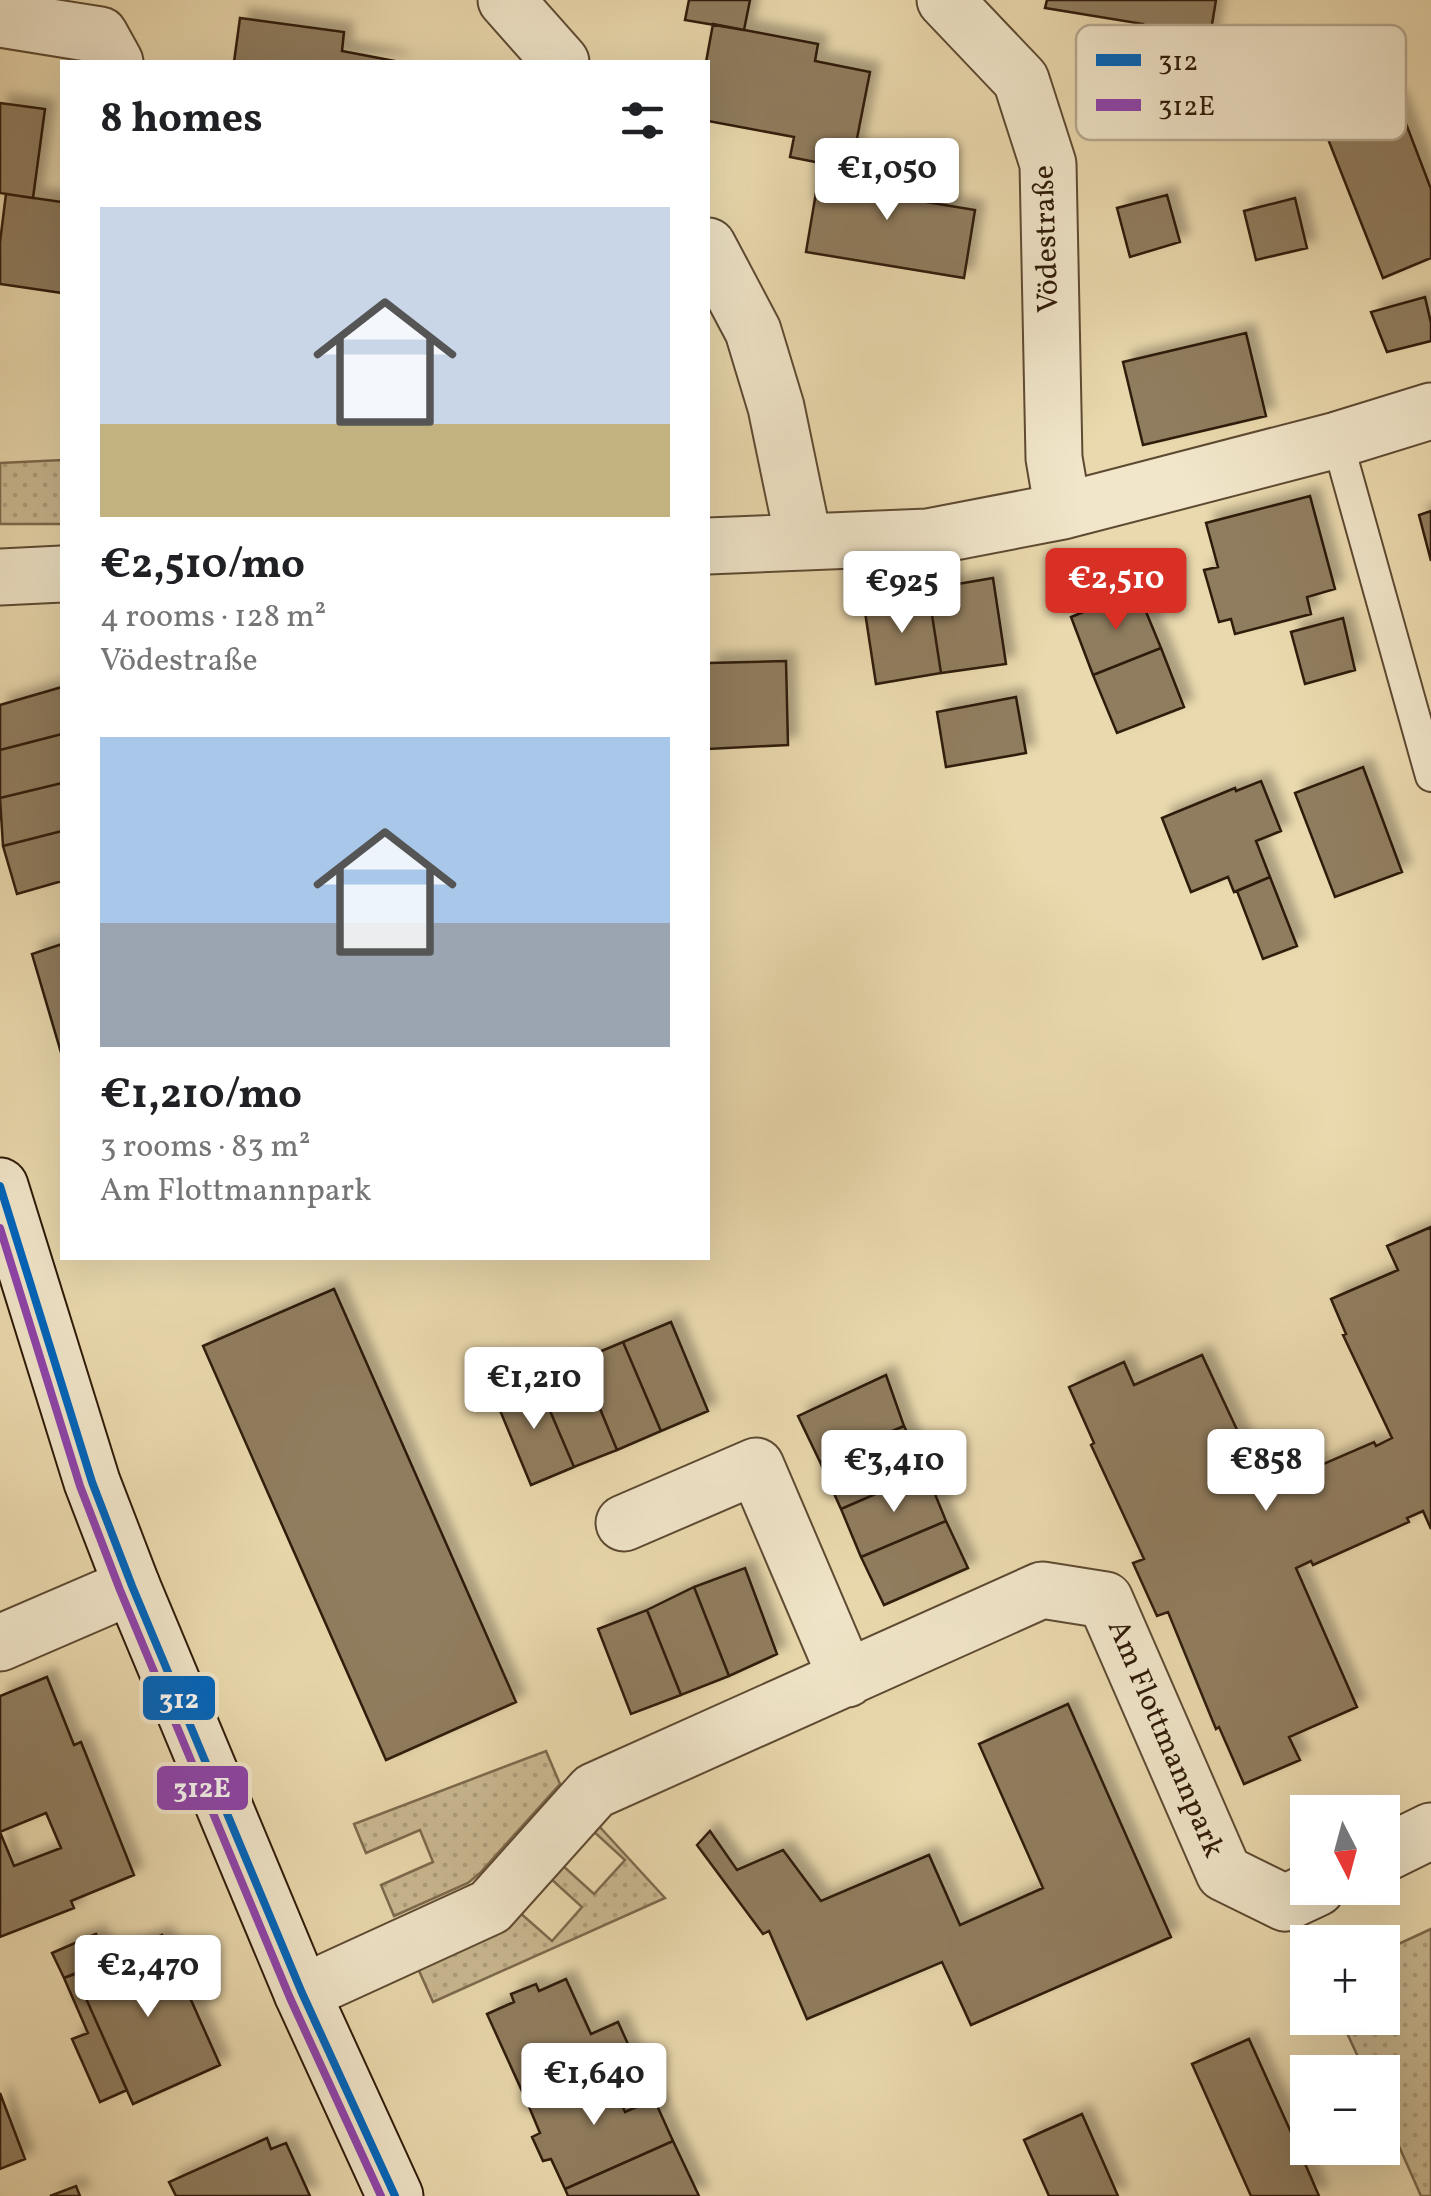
<!DOCTYPE html>
<html lang="en">
<head>
<meta charset="utf-8">
<style>
	:root { --surface:#fff; --page:#f2f2f2; --text:#202124; --muted:#757577; --accent:#d93025 }
	body { margin:0; font-family:Vollkorn,serif; background:var(--page); color:var(--text); height:100vh; display:flex; flex-direction:column; font-size:38px; white-space:nowrap }
	* { box-sizing:border-box; margin:0 }
	p { font-size:32px; color:var(--muted) }
	.icon { flex:none; width:55px; height:55px; fill:none; stroke:currentColor; stroke-width:2; stroke-linecap:round; stroke-linejoin:round }
	.map { position:relative; flex:1; overflow:hidden }
	.side { position:absolute; left:60px; top:60px; width:650px; height:1200px; display:flex; flex-direction:column; background:var(--surface); border-radius:0px; box-shadow:0 10px 40px #0002 }
	.side>* { flex:none }
	.needle { width:65px; rotate:174deg }
	.tools { position:absolute; left:1290px; top:1795px; display:grid; gap:20px }
	.tools a { display:grid; place-items:center; width:110px; height:110px; border-radius:0px; background:var(--surface); box-shadow:0 10px 40px #0002; font-size:50px }
	.price { position:absolute; translate:-50% -85px; padding:0 22px; border-radius:10px; background:#fff; color:#222; font-size:32px; line-height:65px; filter:drop-shadow(0 2px 5px #0008) }
	.price::after { content:''; position:absolute; left:50%; top:60px; width:30px; height:22px; margin-left:-15px; background:inherit; clip-path:polygon(0 0,100% 0,50% 100%) }
	.price.on { background:var(--accent); color:#fff }
	ul { padding:0; list-style:none }
	li { display:grid; align-content:center; gap:20px; height:530px; padding:0 40px }
	li span { display:grid; place-items:center; height:310px; border-radius:0px; color:#555 }
	li>.icon { margin-inline-start:auto }
	span .icon { width:180px; height:180px; fill:#fffc; stroke-width:1 }
	li b { font-size:42px }
	h2 { display:flex; justify-content:space-between; align-items:center; height:120px; padding:0 40px; font-size:42px }
	.map>svg:first-child { display:block }
	.grass { fill:url(#grass-dots); stroke:#7c6a4d; stroke-width:2.5 }
	.building { fill:#907d5e; stroke:#2f1a08; stroke-width:2.5; filter:url(#shadow) }
	.lines { fill:none; stroke-linecap:round; stroke-linejoin:round }
	.lane-casing { stroke:#5e4a32; stroke-width:34 }
	.street-casing { stroke:#5e4a32; stroke-width:59 }
	.secondary-casing { stroke:#2f1a08; stroke-width:59 }
	.lane { stroke:#f1e6ca; stroke-width:30 }
	.street { stroke:#f1e6ca; stroke-width:55 }
	.secondary { stroke:#f1e6ca; stroke-width:55 }
	.bus-1-casing { stroke:#f1e6ca; stroke-width:15 }
	.bus-2-casing { stroke:#f1e6ca; stroke-width:15 }
	.bus-1 { stroke:#0065bd; stroke-width:8 }
	.bus-2 { stroke:#8e44ad; stroke-width:8 }
	.labels { text-anchor:middle; dominant-baseline:central; stroke-width:8; stroke-linejoin:round; paint-order:stroke }
	.street-label { font-size:30px; fill:#2f1a08; stroke:#f1e6ca }
	.key { fill:#f1e6ca; stroke:#b7a990; stroke-width:2.5 }
	.key-label { font-size:28px; fill:#2f1a08 }
	.line-badge { stroke:#f1e6ca; stroke-width:4 }
	.badge-label { font-size:28px; text-anchor:middle; font-weight:bold; fill:#fff }
</style>
</head>
<body>
<div class="map">
<svg width="1431" height="2196" viewBox="0 0 1431 2196">
	<defs>
		<pattern id="grass-dots" width="8" height="8" patternUnits="userSpaceOnUse" patternTransform="scale(2.5)"><rect width="8" height="8" fill="#cab992"/><path d="M2 2h.1M6 6h.1" fill="none" stroke="#ae9e7c" stroke-width="1.8" stroke-linecap="round"/></pattern>
		<filter id="shadow"><feDropShadow dx="9" dy="-9" stdDeviation="5" flood-color="#0004"/></filter>
	</defs>
	<rect width="100%" height="100%" fill="#ead9ae"/>
	<filter id="stains"><feTurbulence type="fractalNoise" baseFrequency=".002" numOctaves="4"/><feColorMatrix values="0 0 0 0 .2 0 0 0 0 .09 0 0 0 0 .02 0 0 0 .5 -.17"/></filter>
	<radialGradient id="worn" r=".72"><stop offset=".6" stop-color="#630" stop-opacity="0"/><stop offset="1" stop-color="#630" stop-opacity=".3"/></radialGradient>
	<!-- grass -->
	<path class="grass" d="M62 460V524H0V463Z
		M546 1751 560 1784 480 1873 468 1883 394 1916 381 1885 433 1862 420 1830 366 1853 354 1824Z
		M598 1825 665 1898 433 2002 416 1964 518 1911 552 1941 582 1907 549 1877 560 1863 594 1894 625 1860 591 1829Z
		M1431 1929V2196H1421L1383 2110 1382 2072H1365L1340 2018H1382L1383 1951Z"/>
	<!-- building -->
	<path class="building" d="M689 0H750L744 30 685 20Z
		M1047 0H1216L1206 61 1138 49 1143 24 1045 8Z
		M240 18 344 32 342 51 400 62H234Z
		M713 24 818 44 815 61 870 72 851 169 790 157 794 137 708 121 706 62Z
		M1397 100 1431 189V258L1383 278 1324 129Z
		M0 103 45 109 33 198 0 193Z
		M821 163 924 182 920 201 975 210 964 278 806 252Z
		M6 194 62 202V293L0 284V242Z
		M1167 195 1180 242 1130 257 1117 208Z
		M1295 198 1307 248 1256 260 1244 211Z
		M1425 297 1431 323V341L1387 352 1371 312Z
		M1246 333 1266 416 1143 445 1123 362Z
		M1310 496 1335 589 1307 597 1311 614 1235 634 1231 619 1219 622 1204 570 1218 567 1206 523Z
		M1431 511V561L1419 515Z
		M993 578 1006 664 941 673 928 589Z
		M928 589 941 673 876 684 863 599Z
		M1137 590 1161 648 1093 675 1071 617Z
		M1343 618 1355 670 1305 684 1291 632Z
		M1161 648 1184 707 1117 733 1093 675Z
		M786 661 788 745 708 749V663Z
		M62 687V734L0 750V705Z
		M1016 697 1026 753 946 767 937 712Z
		M62 734V783L0 798V750Z
		M1363 767 1402 872 1335 897 1295 793Z
		M1261 781 1281 831 1256 841 1270 877 1234 892 1228 877 1191 892 1162 818 1235 788 1236 791Z
		M62 783V831L3 846 0 798Z
		M62 831V881L17 894 3 846Z
		M1270 877 1297 946 1263 959 1237 891Z
		M62 944V1056L32 954Z
		M1431 1227V1529L1423 1511 1407 1518 1409 1522 1313 1565 1311 1561 1296 1568 1357 1707 1289 1737 1300 1760 1244 1784 1219 1727 1216 1729 1168 1612 1157 1616 1133 1563 1144 1559 1091 1445 1094 1443 1069 1387 1124 1362 1134 1385 1202 1355 1253 1464 1250 1465 1263 1494 1279 1488 1277 1484 1374 1442 1376 1446 1392 1438 1343 1335 1346 1334 1331 1299 1398 1270 1387 1246Z
		M334 1289 516 1702 386 1760 203 1346Z
		M671 1322 708 1411 661 1431 623 1342Z
		M623 1342 661 1431 617 1450 580 1360Z
		M580 1360 617 1450 574 1467 536 1378Z
		M886 1375 904 1426 820 1462 798 1416Z
		M536 1378 574 1467 531 1485 494 1396Z
		M904 1426 926 1472 841 1509 820 1462Z
		M926 1472 946 1521 861 1557 841 1509Z
		M946 1521 968 1568 884 1605 861 1557Z
		M745 1568 777 1654 729 1676 694 1587Z
		M694 1587 729 1676 681 1695 647 1610Z
		M647 1610 681 1695 631 1714 598 1629Z
		M47 1677 74 1745 81 1742 134 1875 71 1901 74 1908 0 1937V1832L14 1866 61 1848 46 1813 0 1832V1696Z
		M1068 1704 1171 1937 971 2025 942 1962 807 2019 769 1931 763 1934 697 1845 710 1831 737 1870 783 1850 821 1901 929 1855 960 1925 1043 1888 979 1744Z
		M96 1934 107 1960 64 1978 52 1953Z
		M162 1935 220 2065 133 2104 75 1974Z
		M75 1974 127 2090 100 2102 72 2039 88 2033 64 1978Z
		M566 1979 591 2034 618 2022 633 2055 527 2102 487 2014 514 2002 511 1994 536 1984 539 1991Z
		M1249 2039 1303 2159 1319 2196H1251L1192 2064Z
		M606 2067 625 2112 654 2099 673 2141 565 2189 551 2159 543 2161 532 2137 540 2133 527 2102Z
		M0 2093 25 2159 0 2169Z
		M1082 2114 1118 2196H1049L1024 2140Z
		M267 2138 271 2149 286 2143 310 2196H176L169 2182Z
		M673 2141 699 2196H568L565 2189Z
		M76 2186 80 2196H50Z"/>
	<g class="lines">
		<!-- lane casing -->
		<g class="lane-casing">
			<path id="lane" d="M1337 440 1431 776"/>
		</g>
		<!-- street casing -->
		<g class="street-casing">
			<path id="street" d="M506 0 561 62
				M945 0 1021 80 1048 164 1054 458 1063 511
				M0 19 100 35 115 62
				M708 246 753 331 776 407 804 542
				M708 546 928 537 1063 511 1337 440 1431 411
				M0 577 62 574
				M624 1523 756 1466 847 1679
				M0 1643 132 1586
				M1382 1855 1431 1831
				M302 1993 490 1907 594 1791 1042 1590 1105 1600 1224 1873 1285 1903 1317 1888"/>
		</g>
		<!-- secondary casing -->
		<g class="secondary-casing">
			<path id="secondary" d="M0 1186 92 1482 132 1586 302 1993 395 2196"/>
		</g>
		<!-- lane -->
		<use href="#lane" class="lane"/>
		<!-- street -->
		<use href="#street" class="street"/>
		<!-- secondary -->
		<use href="#secondary" class="secondary"/>
		<!-- bus-1 casing -->
		<g class="bus-1-casing">
			<path id="bus-1" d="M0 1186 92 1482 132 1586 302 1993 395 2196"/>
		</g>
		<!-- bus-2 casing -->
		<g class="bus-2-casing">
			<path id="bus-2" d="M0 1228 80 1486 120 1590 290 1998 381 2196"/>
		</g>
		<!-- bus-1 -->
		<use href="#bus-1" class="bus-1"/>
		<!-- bus-2 -->
		<use href="#bus-2" class="bus-2"/>
	</g>
	<g class="labels">
		<!-- street labels -->
		<g class="street-label">
			<text transform="translate(1047 239) rotate(-92)">Vödestraße</text>
			<text transform="translate(1165 1739) rotate(67)">Am Flottmannpark</text>
		</g>
	</g>
	<!-- legend -->
	<rect x="1076" y="25" width="330" height="115" rx="15" class="key"/>
	<rect x="1096" y="54" width="45" height="12" fill="#0065bd"/>
	<rect x="1096" y="99" width="45" height="12" fill="#8e44ad"/>
	<g class="key-label">
		<text x="1158" y="70">312</text>
		<text x="1158" y="115">312E</text>
	</g>
	<g class="line-badge">
		<rect x="141" y="1674" width="76" height="48" rx="10" fill="#0065bd"/>
		<rect x="155" y="1764" width="95" height="48" rx="10" fill="#8e44ad"/>
	</g>
	<g class="badge-label">
		<text x="179" y="1708">312</text>
		<text x="202" y="1797">312E</text>
	</g>
	<rect width="100%" height="100%" filter="url(#stains)"/>
	<rect width="100%" height="100%" fill="url(#worn)"/>
</svg>
<div class="tools">
<a><svg class="needle" viewBox="-14 -14 28 28"><path d="M0-13l5 13h-10z" fill="#e53935"/><path d="M0 13l5-13h-10z" fill="#757577"/></svg></a>
<a>+</a>
<a>−</a>
</div>
<b class="price" style="left:887px;top:223px">€1,050</b>
<b class="price on" style="left:1116px;top:633px">€2,510</b>
<b class="price" style="left:902px;top:636px">€925</b>
<b class="price" style="left:534px;top:1432px">€1,210</b>
<b class="price" style="left:1266px;top:1514px">€858</b>
<b class="price" style="left:894px;top:1515px">€3,410</b>
<b class="price" style="left:148px;top:2020px">€2,470</b>
<b class="price" style="left:594px;top:2128px">€1,640</b>
<section class="side">
<h2>8 homes<svg class="icon" aria-label="filters" viewBox="0 0 24 24"><path d="M4 7h16M4 17h16"/><circle cx="9" cy="7" r="2"/><circle cx="15" cy="17" r="2"/></svg></h2>
<ul>
<li><span style="background:linear-gradient(#c9d6e8 70%,#c2b280 0)"><svg class="icon" aria-label="home" viewBox="0 0 24 24"><path d="M3 11l9-7 9 7M6 9v11h12V9"/></svg></span><div><b>€2,510/mo</b><p>4 rooms · 128 m²</p><p>Vödestraße</p></div></li>
<li><span style="background:linear-gradient(#a9c7e8 60%,#9aa5b1 0)"><svg class="icon" aria-label="home" viewBox="0 0 24 24"><path d="M3 11l9-7 9 7M6 9v11h12V9"/></svg></span><div><b>€1,210/mo</b><p>3 rooms · 83 m²</p><p>Am Flottmannpark</p></div></li>
</ul>
</section>
</div>
</body>
</html>
